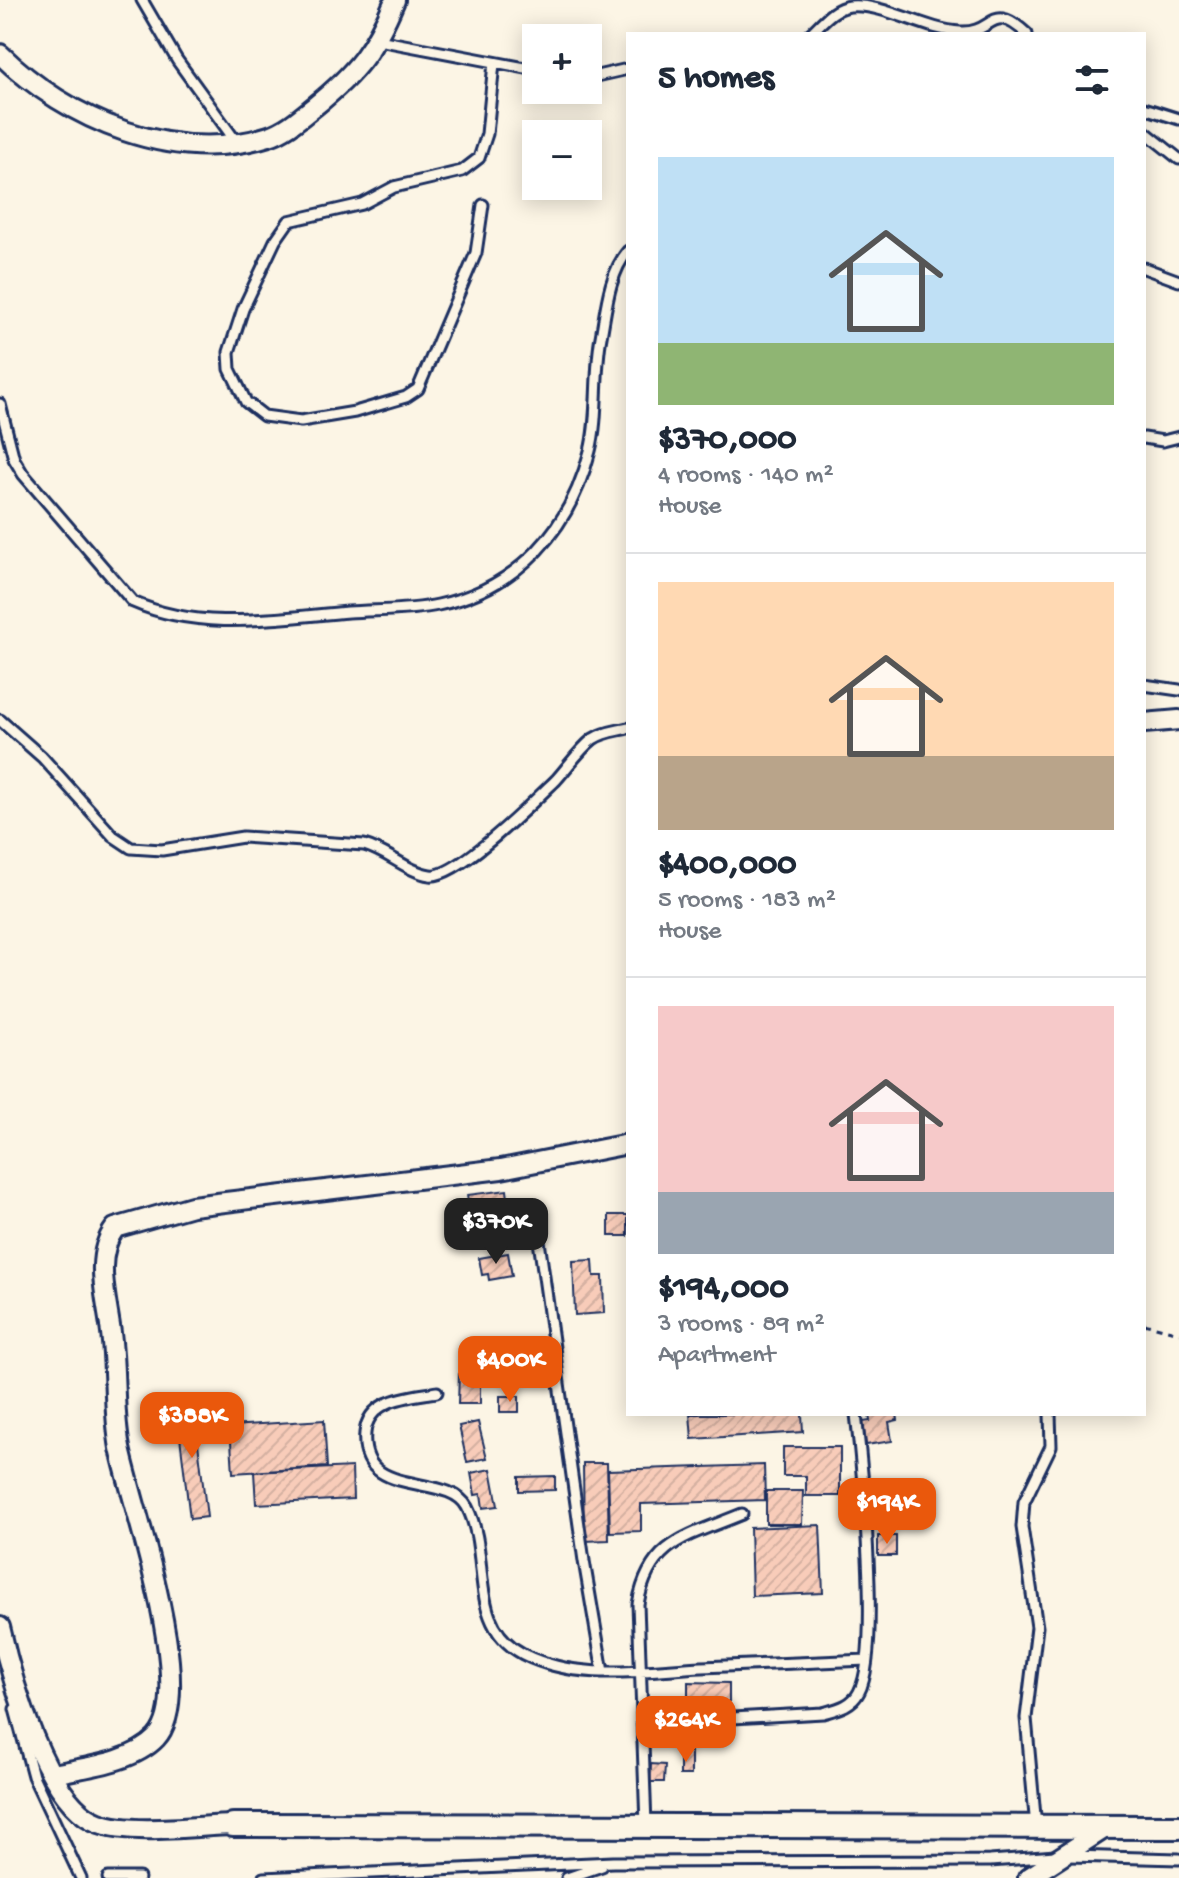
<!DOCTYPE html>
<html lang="en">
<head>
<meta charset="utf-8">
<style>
	:root { --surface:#fff; --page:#f2f2f3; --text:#1f2937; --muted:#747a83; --line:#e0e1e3; --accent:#ea580c }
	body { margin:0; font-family:"Gochi Hand",sans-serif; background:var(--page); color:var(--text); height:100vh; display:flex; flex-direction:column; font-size:30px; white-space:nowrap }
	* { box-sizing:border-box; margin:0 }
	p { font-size:26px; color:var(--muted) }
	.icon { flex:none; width:44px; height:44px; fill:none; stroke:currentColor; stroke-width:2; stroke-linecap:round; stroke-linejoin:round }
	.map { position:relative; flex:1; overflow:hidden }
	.panel { position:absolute; left:626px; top:32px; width:520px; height:1384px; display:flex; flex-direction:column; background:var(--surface); border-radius:0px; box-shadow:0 4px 20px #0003 }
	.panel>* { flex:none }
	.fabs { position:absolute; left:522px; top:24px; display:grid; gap:16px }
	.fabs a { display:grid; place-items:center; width:80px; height:80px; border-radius:0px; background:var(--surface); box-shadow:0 4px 20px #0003; font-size:40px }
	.price { position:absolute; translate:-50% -68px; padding:0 18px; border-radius:16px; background:var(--accent); color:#fff; font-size:26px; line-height:52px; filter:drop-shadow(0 2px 4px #0008) }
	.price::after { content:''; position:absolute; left:50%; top:48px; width:24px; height:18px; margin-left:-12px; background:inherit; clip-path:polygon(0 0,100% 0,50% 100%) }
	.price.active { background:#222; color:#fff }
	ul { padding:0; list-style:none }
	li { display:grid; align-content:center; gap:16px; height:424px; padding:0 32px }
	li+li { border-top:2px solid var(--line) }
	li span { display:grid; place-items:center; height:248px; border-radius:0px; color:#555 }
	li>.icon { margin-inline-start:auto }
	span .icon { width:144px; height:144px; fill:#fffc; stroke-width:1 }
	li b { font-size:34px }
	h2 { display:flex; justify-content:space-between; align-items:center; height:96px; padding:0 32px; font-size:34px }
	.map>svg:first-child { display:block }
	.building { fill:url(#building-hatch); stroke:#1b2f5e; stroke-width:2 }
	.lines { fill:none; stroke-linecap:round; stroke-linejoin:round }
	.service-casing { stroke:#1b2f5e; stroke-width:15 }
	.minor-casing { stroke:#1b2f5e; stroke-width:24 }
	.tertiary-casing { stroke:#1b2f5e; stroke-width:28 }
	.path { stroke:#1b2f5e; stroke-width:3; stroke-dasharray:6 6; stroke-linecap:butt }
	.service { stroke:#fcf5e5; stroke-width:9 }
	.minor { stroke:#fcf5e5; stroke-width:18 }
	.tertiary { stroke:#fcf5e5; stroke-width:22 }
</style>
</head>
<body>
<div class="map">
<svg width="1179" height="1878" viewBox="0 0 1179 1878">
	<defs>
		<pattern id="building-hatch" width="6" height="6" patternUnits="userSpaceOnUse" patternTransform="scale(2)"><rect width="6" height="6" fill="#f8ccb9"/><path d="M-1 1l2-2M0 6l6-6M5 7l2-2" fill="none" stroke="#d4b0a1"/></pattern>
	</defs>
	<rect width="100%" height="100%" fill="#fcf5e5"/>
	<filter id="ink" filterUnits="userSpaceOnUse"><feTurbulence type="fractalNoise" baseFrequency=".0125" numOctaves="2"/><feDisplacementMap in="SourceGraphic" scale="16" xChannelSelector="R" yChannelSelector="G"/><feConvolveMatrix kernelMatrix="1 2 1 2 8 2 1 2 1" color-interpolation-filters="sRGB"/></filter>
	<g filter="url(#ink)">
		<!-- building -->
		<path class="building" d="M507 1190 512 1233 469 1238 467 1220 484 1218 482 1206 469 1208 467 1195Z
			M609 1215H628V1236H609Z
			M508 1253 512 1276 489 1280 488 1274 482 1275 479 1258Z
			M593 1260 594 1276H603L604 1313 575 1315 573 1261Z
			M459 1374 480 1375V1404H458Z
			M500 1396H519V1412H500Z
			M193 1402 207 1517 190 1519 176 1404Z
			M690 1414H802L803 1432 692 1439Z
			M869 1414H897L898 1420 889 1422 892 1441 866 1445 863 1422 870 1421Z
			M324 1420 327 1467 233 1473 230 1426Z
			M478 1422 487 1458 467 1462 459 1426Z
			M783 1447H840V1496H806V1476H783Z
			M583 1463H607L609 1540 584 1541Z
			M764 1465 765 1500 641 1504V1531L610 1532 608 1470Z
			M352 1467 353 1499 256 1504 254 1472Z
			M491 1469 498 1506 483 1508 481 1494 475 1495 471 1473Z
			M555 1476V1490L519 1491V1477Z
			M766 1491H803L802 1524H766Z
			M820 1525 823 1593 752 1596 750 1528Z
			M878 1536H896V1556H878Z
			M688 1682 729 1683V1702L688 1701Z
			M680 1752H691V1775H680Z
			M651 1764 665 1765 664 1782H650Z"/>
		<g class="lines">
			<!-- service casing -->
			<g class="service-casing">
				<path id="service" d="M142 0 177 60 237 143
					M810 34C822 23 833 8 850 6 883 3 925 30 960 32 995 34 990 0 1027 34
					M378 40 536 70
					M588 78 628 69
					M1144 108 1179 119
					M1144 131 1179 159
					M483 205 476 253 418 389 406 397 355 412 301 421 264 416 246 402 230 369 229 352 243 309 275 241 289 221 362 204 394 187 462 171 479 158 487 134 494 63
					M1144 268 1179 281
					M0 404 14 459 23 474 133 602C201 632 277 618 348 612 377 610 410 611 438 605 519 588 570 529 590 451 599 417 594 373 601 337 606 310 609 273 628 251
					M1144 438 1163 441 1179 437
					M1144 685 1179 690
					M0 720 42 757 113 836 131 848 162 850 243 837 364 845C387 851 408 872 430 875 457 879 535 800 556 780 568 767 579 750 593 739 603 732 616 731 628 728
					M538 1234 584 1561 603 1672
					M437 1392C410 1397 368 1398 365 1433 359 1501 448 1471 467 1507 492 1555 466 1624 523 1654 578 1682 643 1670 702 1667 757 1665 812 1662 867 1660
					M15 1709 33 1776 81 1878
					M643 1723 823 1713C837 1709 852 1706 859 1692 881 1652 862 1467 856 1414
					M646 1825 638 1604C649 1541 689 1536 742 1514
					M1036 1827 1026 1718 1037 1627 1022 1527 1024 1502 1051 1446 1050 1414
					M1070 1856 1179 1859
					M108 1878H139
					M263 1878 613 1862 990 1861 1055 1856
					M567 1878 602 1866"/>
			</g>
			<!-- minor casing -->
			<g class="minor-casing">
				<path id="minor" d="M0 54C67 120 175 166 269 136 287 130 301 117 315 106 357 72 374 50 395 0
					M1144 723 1179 720
					M0 1627C11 1677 46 1805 99 1823 133 1835 196 1826 233 1825
					M53 1774C85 1767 132 1763 156 1738 199 1692 132 1507 120 1448 113 1411 116 1371 111 1333 107 1299 93 1257 115 1228L192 1206 501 1169 628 1144
					M1028 1878 1107 1827"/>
			</g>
			<!-- tertiary casing -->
			<g class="tertiary-casing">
				<path id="tertiary" d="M233 1825 1179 1827"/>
			</g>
			<!-- path -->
			<path class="path" d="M1144 1324 1179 1333"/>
			<!-- service -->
			<use href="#service" class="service"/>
			<!-- minor -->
			<use href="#minor" class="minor"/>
			<!-- tertiary -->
			<use href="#tertiary" class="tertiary"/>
		</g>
	</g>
</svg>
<div class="fabs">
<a>+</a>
<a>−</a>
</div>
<b class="price active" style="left:496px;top:1266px">$370K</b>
<b class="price" style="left:510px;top:1404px">$400K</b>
<b class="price" style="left:192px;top:1460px">$388K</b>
<b class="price" style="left:887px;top:1546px">$194K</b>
<b class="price" style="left:686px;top:1764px">$264K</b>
<section class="panel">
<h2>5 homes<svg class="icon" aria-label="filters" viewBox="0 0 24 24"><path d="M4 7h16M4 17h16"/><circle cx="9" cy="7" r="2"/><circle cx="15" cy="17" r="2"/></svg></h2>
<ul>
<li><span style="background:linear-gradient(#bfe0f5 75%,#8fb573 0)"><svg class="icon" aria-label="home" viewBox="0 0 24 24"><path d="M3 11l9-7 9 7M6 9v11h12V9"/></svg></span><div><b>$370,000</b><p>4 rooms · 140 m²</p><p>House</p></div></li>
<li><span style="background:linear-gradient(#ffd9b3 70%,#b9a48a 0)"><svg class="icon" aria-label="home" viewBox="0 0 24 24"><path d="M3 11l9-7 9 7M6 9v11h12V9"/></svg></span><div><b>$400,000</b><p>5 rooms · 183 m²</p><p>House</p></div></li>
<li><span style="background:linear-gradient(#f6c9c9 75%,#9aa5b1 0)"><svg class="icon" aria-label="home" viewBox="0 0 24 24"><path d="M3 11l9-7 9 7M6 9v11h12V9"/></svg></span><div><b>$194,000</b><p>3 rooms · 89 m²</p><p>Apartment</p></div></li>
</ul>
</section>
</div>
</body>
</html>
